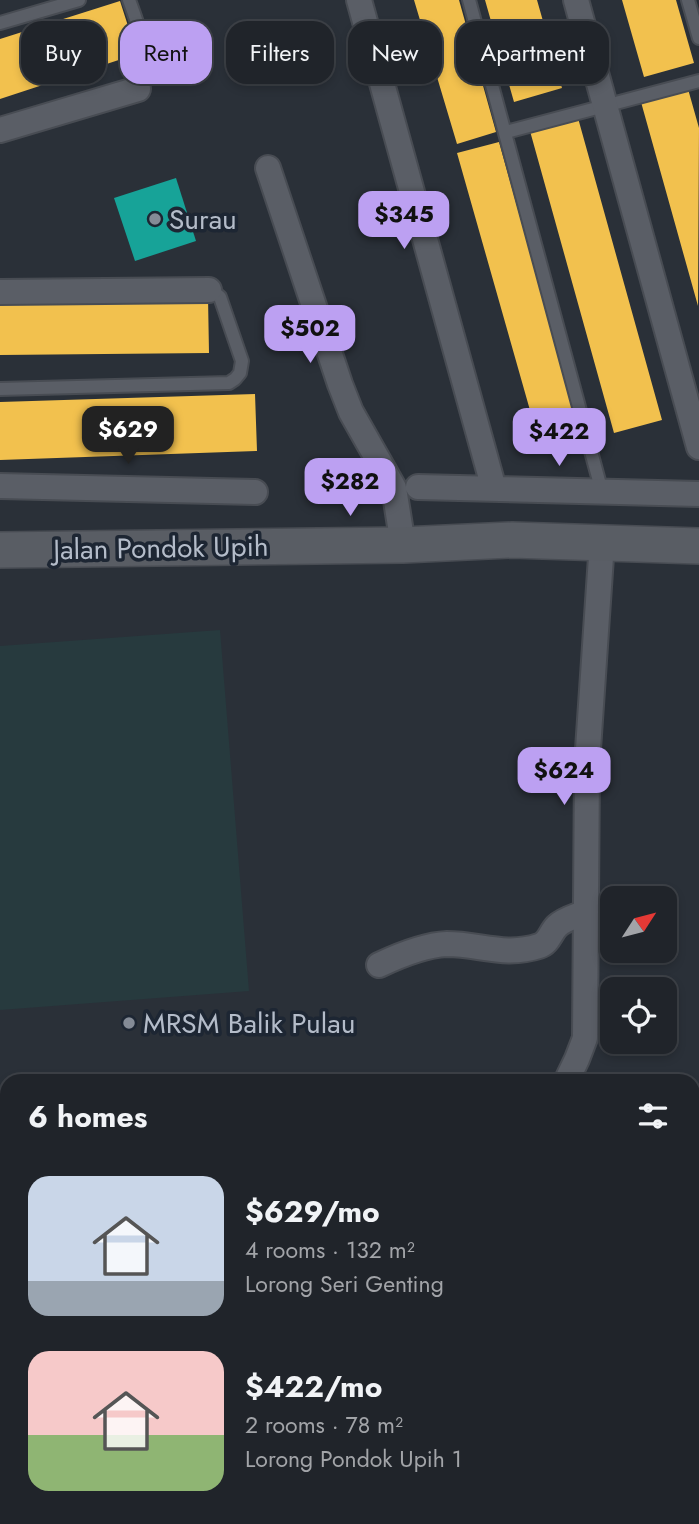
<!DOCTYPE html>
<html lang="en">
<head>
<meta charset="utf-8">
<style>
	:root { --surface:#20242a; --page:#2d3036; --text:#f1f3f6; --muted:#a2a4a8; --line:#3d4147; --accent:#bca0f2 }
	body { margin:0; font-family:Jost,sans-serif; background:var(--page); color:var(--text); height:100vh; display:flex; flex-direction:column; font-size:26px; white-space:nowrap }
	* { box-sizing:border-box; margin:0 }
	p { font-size:23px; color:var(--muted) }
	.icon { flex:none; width:38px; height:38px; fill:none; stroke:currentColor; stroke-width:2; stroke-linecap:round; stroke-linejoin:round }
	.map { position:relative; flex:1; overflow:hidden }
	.details { position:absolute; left:0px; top:1074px; width:700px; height:450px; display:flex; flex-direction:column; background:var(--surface); border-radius:21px 21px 0 0; box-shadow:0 4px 10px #0003,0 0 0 2px var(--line) }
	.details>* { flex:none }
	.guide { position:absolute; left:21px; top:21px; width:658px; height:63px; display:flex; gap:14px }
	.needle { width:46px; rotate:54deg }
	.fabs { position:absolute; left:600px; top:886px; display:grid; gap:14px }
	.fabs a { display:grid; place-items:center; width:77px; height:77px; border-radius:14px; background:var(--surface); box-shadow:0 4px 10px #0003,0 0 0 2px var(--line); font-size:35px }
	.price { position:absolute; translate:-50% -60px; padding:0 16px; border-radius:14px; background:var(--accent); color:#111; font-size:23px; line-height:46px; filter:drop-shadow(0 2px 4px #0008) }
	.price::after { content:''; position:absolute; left:50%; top:42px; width:21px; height:16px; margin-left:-10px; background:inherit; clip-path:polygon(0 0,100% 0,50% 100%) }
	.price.active { background:#222; color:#fff }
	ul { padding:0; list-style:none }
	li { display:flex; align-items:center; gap:21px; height:175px; padding:0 28px }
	li span { display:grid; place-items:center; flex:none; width:196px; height:140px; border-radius:21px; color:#555 }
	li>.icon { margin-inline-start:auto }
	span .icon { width:84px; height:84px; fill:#fffc; stroke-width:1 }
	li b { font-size:30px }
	h2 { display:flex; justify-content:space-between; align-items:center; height:84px; padding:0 28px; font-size:30px }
	.tag { padding:0 24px; border-radius:21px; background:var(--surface); box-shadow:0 4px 10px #0003,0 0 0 2px var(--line); font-size:24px; line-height:63px }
	.tag.active { background:var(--accent); color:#111 }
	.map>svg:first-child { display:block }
	.forest { fill:url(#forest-crowns) }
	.pitch { fill:#273a3e }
	.homes { fill:#f2c14e }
	.public { fill:#17a398 }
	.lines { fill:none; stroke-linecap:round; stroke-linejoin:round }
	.lane-casing { stroke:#484c53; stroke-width:16 }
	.street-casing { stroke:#484c53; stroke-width:28 }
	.secondary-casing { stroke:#484c53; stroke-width:38 }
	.lane { stroke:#5a5e66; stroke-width:12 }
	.street { stroke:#5a5e66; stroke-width:24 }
	.secondary { stroke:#595d64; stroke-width:35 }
	.poi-dot { fill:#848b96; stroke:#1d2633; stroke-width:2.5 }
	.labels { text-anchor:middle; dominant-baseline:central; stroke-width:7; stroke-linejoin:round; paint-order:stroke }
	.poi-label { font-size:28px; fill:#b4bcc9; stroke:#1d2633; text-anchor:start }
	.street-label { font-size:28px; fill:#b4bcc9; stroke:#1d2633 }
</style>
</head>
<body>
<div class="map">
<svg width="699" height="1524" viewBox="0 0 699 1524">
	<defs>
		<pattern id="forest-crowns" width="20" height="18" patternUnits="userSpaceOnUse" patternTransform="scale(1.75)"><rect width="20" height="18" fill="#273a3e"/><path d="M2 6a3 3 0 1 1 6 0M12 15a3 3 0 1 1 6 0" fill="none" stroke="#445559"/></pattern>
	</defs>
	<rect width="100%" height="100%" fill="#2a3038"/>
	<!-- forest -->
	<path class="forest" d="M693 1451H699V1524H0L14 1517H693Z"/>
	<!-- pitch -->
	<path class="pitch" d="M220 630 249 991 0 1010V646Z"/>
	<!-- homes -->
	<path class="homes" d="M414 0H459L496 132 457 144Z
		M485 0H537L562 88 514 102Z
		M622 0H676L694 63 644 77Z
		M120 1 137 54 0 99V39Z
		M688 89 699 128 698 306 641 102Z
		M578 118 662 420 614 433 530 131Z
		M499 142 580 431 539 442 457 153Z
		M208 297 209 353 0 355V299Z
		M255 394 257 451 0 460V402Z"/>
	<!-- public -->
	<path class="public" d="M176 178 196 241 135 261 114 198Z"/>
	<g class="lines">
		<!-- lane casing -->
		<g class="lane-casing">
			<path id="lane" d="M129 0C135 16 149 54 147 70 146 78 142 83 138 89
				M469 0 602 492
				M688 0 699 38
				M0 23 79 0
				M506 132 699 81
				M0 389 229 383 235 379 240 373 242 361 220 297 214 292 209 290
				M0 1161 7 1191
				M0 1470 7 1469"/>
		</g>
		<!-- street casing -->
		<g class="street-casing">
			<path id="street" d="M359 0 494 489
				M576 0 699 447
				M0 130 138 89
				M268 168 340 384 351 412 394 488 403 545
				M0 292 209 290
				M0 486 255 492
				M418 487 699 494
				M379 965C400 955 424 945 447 944 480 944 505 957 539 946 549 943 550 933 557 926 564 919 577 916 586 912
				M566 1082 577 1059 585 1038 587 764 602 542"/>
		</g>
		<!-- secondary casing -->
		<g class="secondary-casing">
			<path id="secondary" d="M0 550 403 545 512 540 699 546"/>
		</g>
		<!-- lane -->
		<use href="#lane" class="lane"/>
		<!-- street -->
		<use href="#street" class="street"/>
		<!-- secondary -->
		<use href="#secondary" class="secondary"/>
	</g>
	<!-- markers -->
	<g class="poi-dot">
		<circle cx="155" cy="219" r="7"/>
		<circle cx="129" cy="1023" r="7"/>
	</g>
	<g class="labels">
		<!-- poi labels -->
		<g class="poi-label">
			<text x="169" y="219">Surau</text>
			<text x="143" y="1023">MRSM Balik Pulau</text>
		</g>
		<!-- street labels -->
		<g class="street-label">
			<text transform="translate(161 548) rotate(-1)">Jalan Pondok Upih</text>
		</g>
	</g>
</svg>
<div class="fabs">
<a><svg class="needle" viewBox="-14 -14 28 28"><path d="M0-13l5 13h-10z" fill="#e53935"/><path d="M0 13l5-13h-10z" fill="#a2a4a8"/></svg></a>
<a><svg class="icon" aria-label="locate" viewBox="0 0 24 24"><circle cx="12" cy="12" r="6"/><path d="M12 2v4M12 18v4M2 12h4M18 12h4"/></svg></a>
</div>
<b class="price" style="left:404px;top:251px">$345</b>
<b class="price" style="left:310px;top:365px">$502</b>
<b class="price active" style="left:128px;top:466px">$629</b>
<b class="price" style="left:559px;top:468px">$422</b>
<b class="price" style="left:350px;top:518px">$282</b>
<b class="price" style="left:564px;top:807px">$624</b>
<div class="guide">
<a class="tag">Buy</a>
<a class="tag active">Rent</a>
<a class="tag">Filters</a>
<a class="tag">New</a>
<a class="tag">Apartment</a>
</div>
<section class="details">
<h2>6 homes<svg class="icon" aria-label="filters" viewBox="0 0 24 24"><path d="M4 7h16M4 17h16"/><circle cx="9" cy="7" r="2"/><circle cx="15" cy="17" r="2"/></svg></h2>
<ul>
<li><span style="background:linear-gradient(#c9d6e8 75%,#9aa5b1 0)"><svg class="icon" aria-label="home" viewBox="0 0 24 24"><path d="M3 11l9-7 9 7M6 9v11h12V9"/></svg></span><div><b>$629/mo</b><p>4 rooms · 132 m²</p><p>Lorong Seri Genting</p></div></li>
<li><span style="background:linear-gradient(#f6c9c9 60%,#8fb573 0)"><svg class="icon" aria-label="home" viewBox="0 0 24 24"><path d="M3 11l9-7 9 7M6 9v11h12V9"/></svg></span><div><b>$422/mo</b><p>2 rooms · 78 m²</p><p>Lorong Pondok Upih 1</p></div></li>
</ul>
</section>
</div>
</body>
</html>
